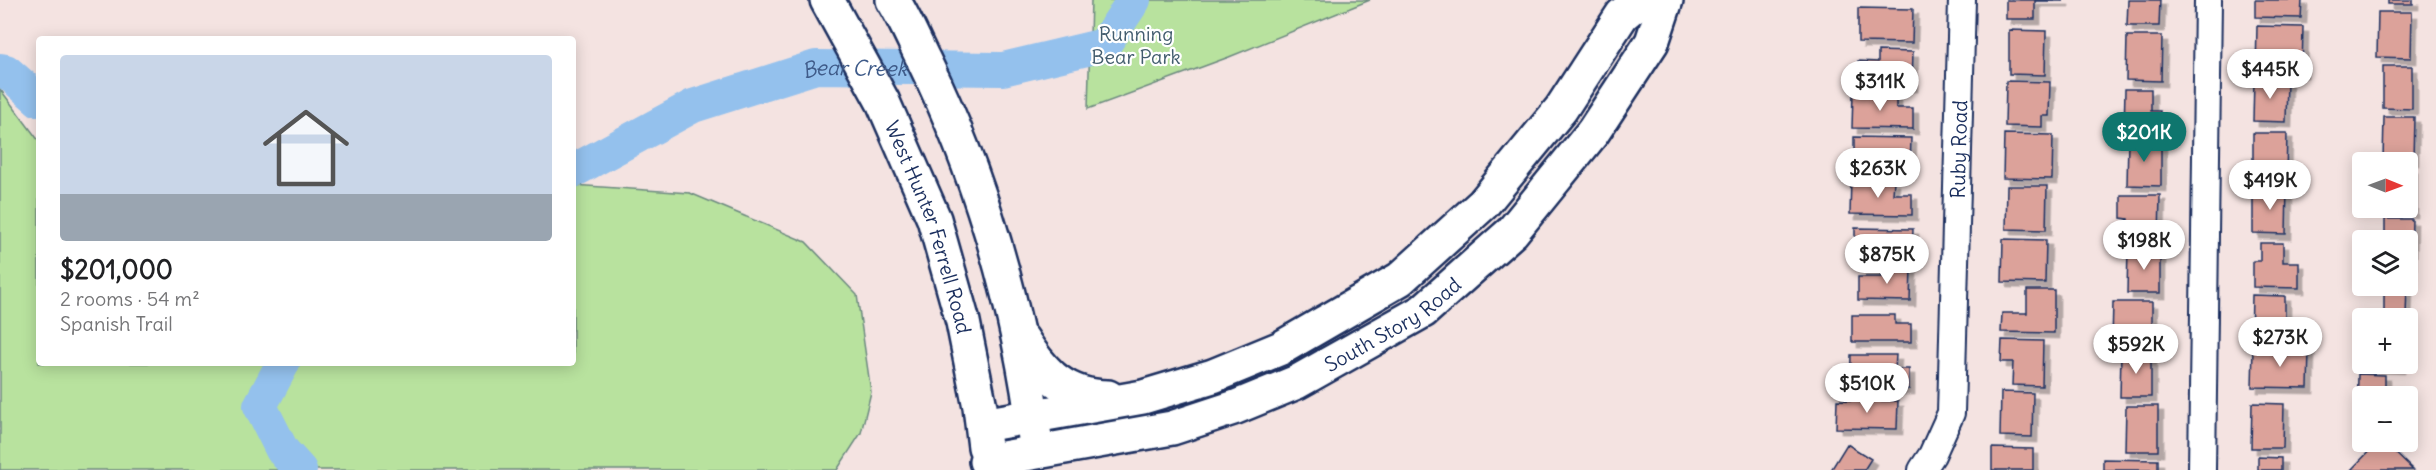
<!DOCTYPE html>
<html lang="en">
<head>
<meta charset="utf-8">
<style>
	:root { --surface:#fff; --page:#f2f2f2; --text:#202124; --muted:#757577; --line:#e0e0e0; --accent:#0f766e }
	body { margin:0; font-family:Delius,sans-serif; background:var(--page); color:var(--text); height:100vh; display:flex; flex-direction:column; font-size:22px; white-space:nowrap }
	* { box-sizing:border-box; margin:0 }
	p { font-size:20px; color:var(--muted) }
	.icon { flex:none; width:33px; height:33px; fill:none; stroke:currentColor; stroke-width:2; stroke-linecap:round; stroke-linejoin:round }
	.map { position:relative; flex:1; overflow:hidden }
	.side { position:absolute; left:36px; top:36px; width:540px; height:330px; display:flex; flex-direction:column; background:var(--surface); border-radius:6px; box-shadow:0 3px 15px #0003 }
	.side>* { flex:none }
	.needle { width:39px; rotate:91deg }
	.buttons { position:absolute; left:2352px; top:152px; display:grid; gap:12px }
	.buttons a { display:grid; place-items:center; width:66px; height:66px; border-radius:6px; background:var(--surface); box-shadow:0 3px 15px #0003; font-size:30px }
	.price { position:absolute; translate:-50% -51px; padding:0 14px; border-radius:21px; background:#fff; color:#222; font-size:20px; line-height:39px; filter:drop-shadow(0 2px 3px #0008) }
	.price::after { content:''; position:absolute; left:50%; top:36px; width:18px; height:14px; margin-left:-9px; background:inherit; clip-path:polygon(0 0,100% 0,50% 100%) }
	.price.selected { background:var(--accent); color:#fff }
	ul { padding:0; list-style:none }
	li { display:grid; align-content:center; gap:12px; height:318px; padding:0 24px }
	li+li { border-top:2px solid var(--line) }
	li span { display:grid; place-items:center; height:186px; border-radius:6px; color:#555 }
	li>.icon { margin-inline-start:auto }
	span .icon { width:108px; height:108px; fill:#fffc; stroke-width:1 }
	li b { font-size:26px }
	.map>svg:first-child { display:block }
	.green { fill:#b8e29e; stroke:#6a887e; stroke-width:1.5 }
	.lines { fill:none; stroke-linecap:round; stroke-linejoin:round }
	.river { stroke:#94c1ed; stroke-width:34 }
	.building { fill:#dca29a; stroke:#1b2f5e; stroke-width:1.5; filter:url(#shadow) }
	.minor-casing { stroke:#1b2f5e; stroke-width:30 }
	.major-casing { stroke:#1b2f5e; stroke-width:38 }
	.minor { stroke:#fff; stroke-width:26 }
	.major { stroke:#fff; stroke-width:33 }
	.labels { text-anchor:middle; dominant-baseline:central; stroke-width:4.5; stroke-linejoin:round; paint-order:stroke }
	.park-label { font-size:20px; fill:#425c6e; stroke:#fff }
	.street-label { font-size:20px; fill:#1b2f5e; stroke:#fff }
	.water-label { font-size:21px; font-style:italic; fill:#3f5b89; stroke:#fff }
</style>
</head>
<body>
<div class="map">
<svg width="2436" height="470" viewBox="0 0 2436 470">
	<defs>
		<filter id="shadow"><feDropShadow dx="5.5" dy="5.5" stdDeviation="0" flood-color="#0004"/></filter>
	</defs>
	<rect width="100%" height="100%" fill="#f4e3e1"/>
	<filter id="ink" filterUnits="userSpaceOnUse"><feTurbulence type="fractalNoise" baseFrequency=".0167" numOctaves="2"/><feDisplacementMap in="SourceGraphic" scale="12" xChannelSelector="R" yChannelSelector="G"/><feConvolveMatrix kernelMatrix="1 2 1 2 8 2 1 2 1" color-interpolation-filters="sRGB"/></filter>
	<g filter="url(#ink)">
		<!-- green -->
		<path class="green" d="M1091 0H1370L1229 57 1088 109Z
			M0 89 39 141V363H573V185L690 193 806 242 857 295 871 392 861 433 837 470H0Z"/>
		<g class="lines">
			<!-- river -->
			<g class="river">
				<path d="M0 70 6 71 39 100"/>
				<path id="s1" d="M573 171 693 106 816 67 1003 69 1104 45 1134 0"/>
				<path d="M283 363 260 406 282 450 300 470"/>
			</g>
		</g>
		<!-- building -->
		<path class="building" d="M2006 0H2063V1H2035V19H2006Z
			M2128 0H2160L2159 26H2127Z
			M2255 0H2302L2301 18 2255 17Z
			M2388 0H2413V4H2388Z
			M1858 8 1913 9 1912 43 1858 42Z
			M2378 12H2412L2411 58 2377 57Z
			M2257 26 2303 27 2302 72 2256 71Z
			M2009 30 2046 31 2045 75 2009 74Z
			M2127 36H2162L2161 81 2126 80Z
			M1878 51 1913 52 1912 86 1858 85V61L1878 62Z
			M2383 66H2412V109L2383 108Z
			M2254 79 2287 80 2286 122 2253 121Z
			M2006 81 2050 82 2049 116H2042V127L2005 126Z
			M2125 89H2151V111H2160V133L2124 132Z
			M1853 93 1896 94V108H1913V129L1852 128Z
			M2384 117H2414L2413 160H2383Z
			M2253 133H2287L2286 178H2253Z
			M2004 134 2053 135 2052 179 2003 178Z
			M1854 137 1911 138 1910 169 1854 168Z
			M2128 141H2161V186L2127 185Z
			M2408 168H2412V212L2388 211V207H2408Z
			M1851 180 1894 181 1893 194H1912V215L1850 214Z
			M2007 186H2047L2046 230 2006 229Z
			M2253 188H2287L2286 234 2253 233Z
			M2121 195H2160L2159 239H2127L2128 219 2121 218Z
			M2385 219H2412L2411 264 2408 263V240H2385Z
			M1855 228 1913 229 1912 258 1855 257Z
			M2003 239 2046 240 2045 283 2002 282Z
			M2260 243H2283V262H2299V288L2253 287V261H2260Z
			M2128 248 2160 249V293H2127Z
			M1882 266 1911 267 1910 301 1858 300V277H1882Z
			M2384 285H2407L2406 316 2384 315Z
			M2027 290H2054V333L2001 332 2002 313H2027Z
			M2252 295 2285 296V340H2251Z
			M2113 302H2152V343L2112 342Z
			M1852 315H1895V324H1911V342H1852Z
			M2002 340 2043 341 2042 386 2012 385 2013 362H2001Z
			M2253 348 2309 349 2308 388 2252 387Z
			M2121 352 2151 353V397H2120Z
			M1851 355H1896L1895 369H1909V389L1850 388Z
			M2371 363H2399V368L2371 367Z
			M2358 374 2385 375V396H2362V426L2357 425Z
			M2001 392 2033 393 2032 437 2000 436Z
			M1837 400 1898 401 1897 429 1836 428Z
			M2252 403 2284 404 2283 448H2251Z
			M2126 406H2158V451H2125Z
			M2379 441H2383L2413 470H2351Z
			M1847 444 1871 459 1864 470H1831Z
			M1992 448 2033 449V470H1992Z
			M2258 457 2281 458V470H2258Z
			M2103 459 2158 460V470H2103Z"/>
		<g class="lines">
			<!-- minor casing -->
			<g class="minor-casing">
				<g id="minor">
					<path id="s2" d="M1922 470 1932 455 1951 413 1962 0"/>
					<path d="M2202 470 2208 0"/>
				</g>
			</g>
			<!-- major casing -->
			<g class="major-casing">
				<g id="major">
					<path id="s3" d="M827 0 883 102 934 219 963 322 980 407 985 447"/>
					<path d="M893 0C905 19 914 41 924 61 981 177 1019 310 1035 438"/>
					<path d="M1022 339C1043 373 1065 397 1108 397"/>
					<path d="M983 425 1143 397 1213 376 1281 348 1400 279 1483 204 1561 109 1622 15 1640 0"/>
					<path id="s4" d="M986 461 1172 428 1236 407 1297 382 1423 311 1512 232 1593 132 1652 42 1666 0"/>
				</g>
			</g>
			<!-- minor -->
			<use href="#minor" class="minor"/>
			<!-- major -->
			<use href="#major" class="major"/>
		</g>
	</g>
	<g class="labels">
		<!-- park labels -->
		<g class="park-label">
			<text x="1136" y="33">Running<tspan x="1136" dy="23">Bear Park</tspan></text>
		</g>
		<!-- street labels -->
		<g class="street-label">
			<text stroke="none"><textPath href="#s2" startOffset="328">Ruby Road</textPath></text>
			<text stroke="none"><textPath href="#s3" startOffset="250">West Hunter Ferrell Road</textPath></text>
			<text stroke="none"><textPath href="#s4" startOffset="434">South Story Road</textPath></text>
		</g>
		<!-- water labels -->
		<g class="water-label">
			<text stroke="none"><textPath href="#s1" startOffset="304">Bear Creek</textPath></text>
		</g>
	</g>
</svg>
<div class="buttons">
<a><svg class="needle" viewBox="-14 -14 28 28"><path d="M0-13l5 13h-10z" fill="#e53935"/><path d="M0 13l5-13h-10z" fill="#757577"/></svg></a>
<a><svg class="icon" aria-label="layers" viewBox="0 0 24 24"><path d="M12 4l9 5-9 5-9-5zM3 14l9 5 9-5"/></svg></a>
<a>+</a>
<a>−</a>
</div>
<b class="price" style="left:2270px;top:100px">$445K</b>
<b class="price" style="left:1880px;top:112px">$311K</b>
<b class="price selected" style="left:2144px;top:163px">$201K</b>
<b class="price" style="left:1878px;top:199px">$263K</b>
<b class="price" style="left:2270px;top:211px">$419K</b>
<b class="price" style="left:2144px;top:271px">$198K</b>
<b class="price" style="left:1887px;top:285px">$875K</b>
<b class="price" style="left:2280px;top:368px">$273K</b>
<b class="price" style="left:2136px;top:375px">$592K</b>
<b class="price" style="left:1867px;top:414px">$510K</b>
<section class="side">
<ul>
<li><span style="background:linear-gradient(#c9d6e8 75%,#9aa5b1 0)"><svg class="icon" aria-label="home" viewBox="0 0 24 24"><path d="M3 11l9-7 9 7M6 9v11h12V9"/></svg></span><div><b>$201,000</b><p>2 rooms · 54 m²</p><p>Spanish Trail</p></div></li>
</ul>
</section>
</div>
</body>
</html>
